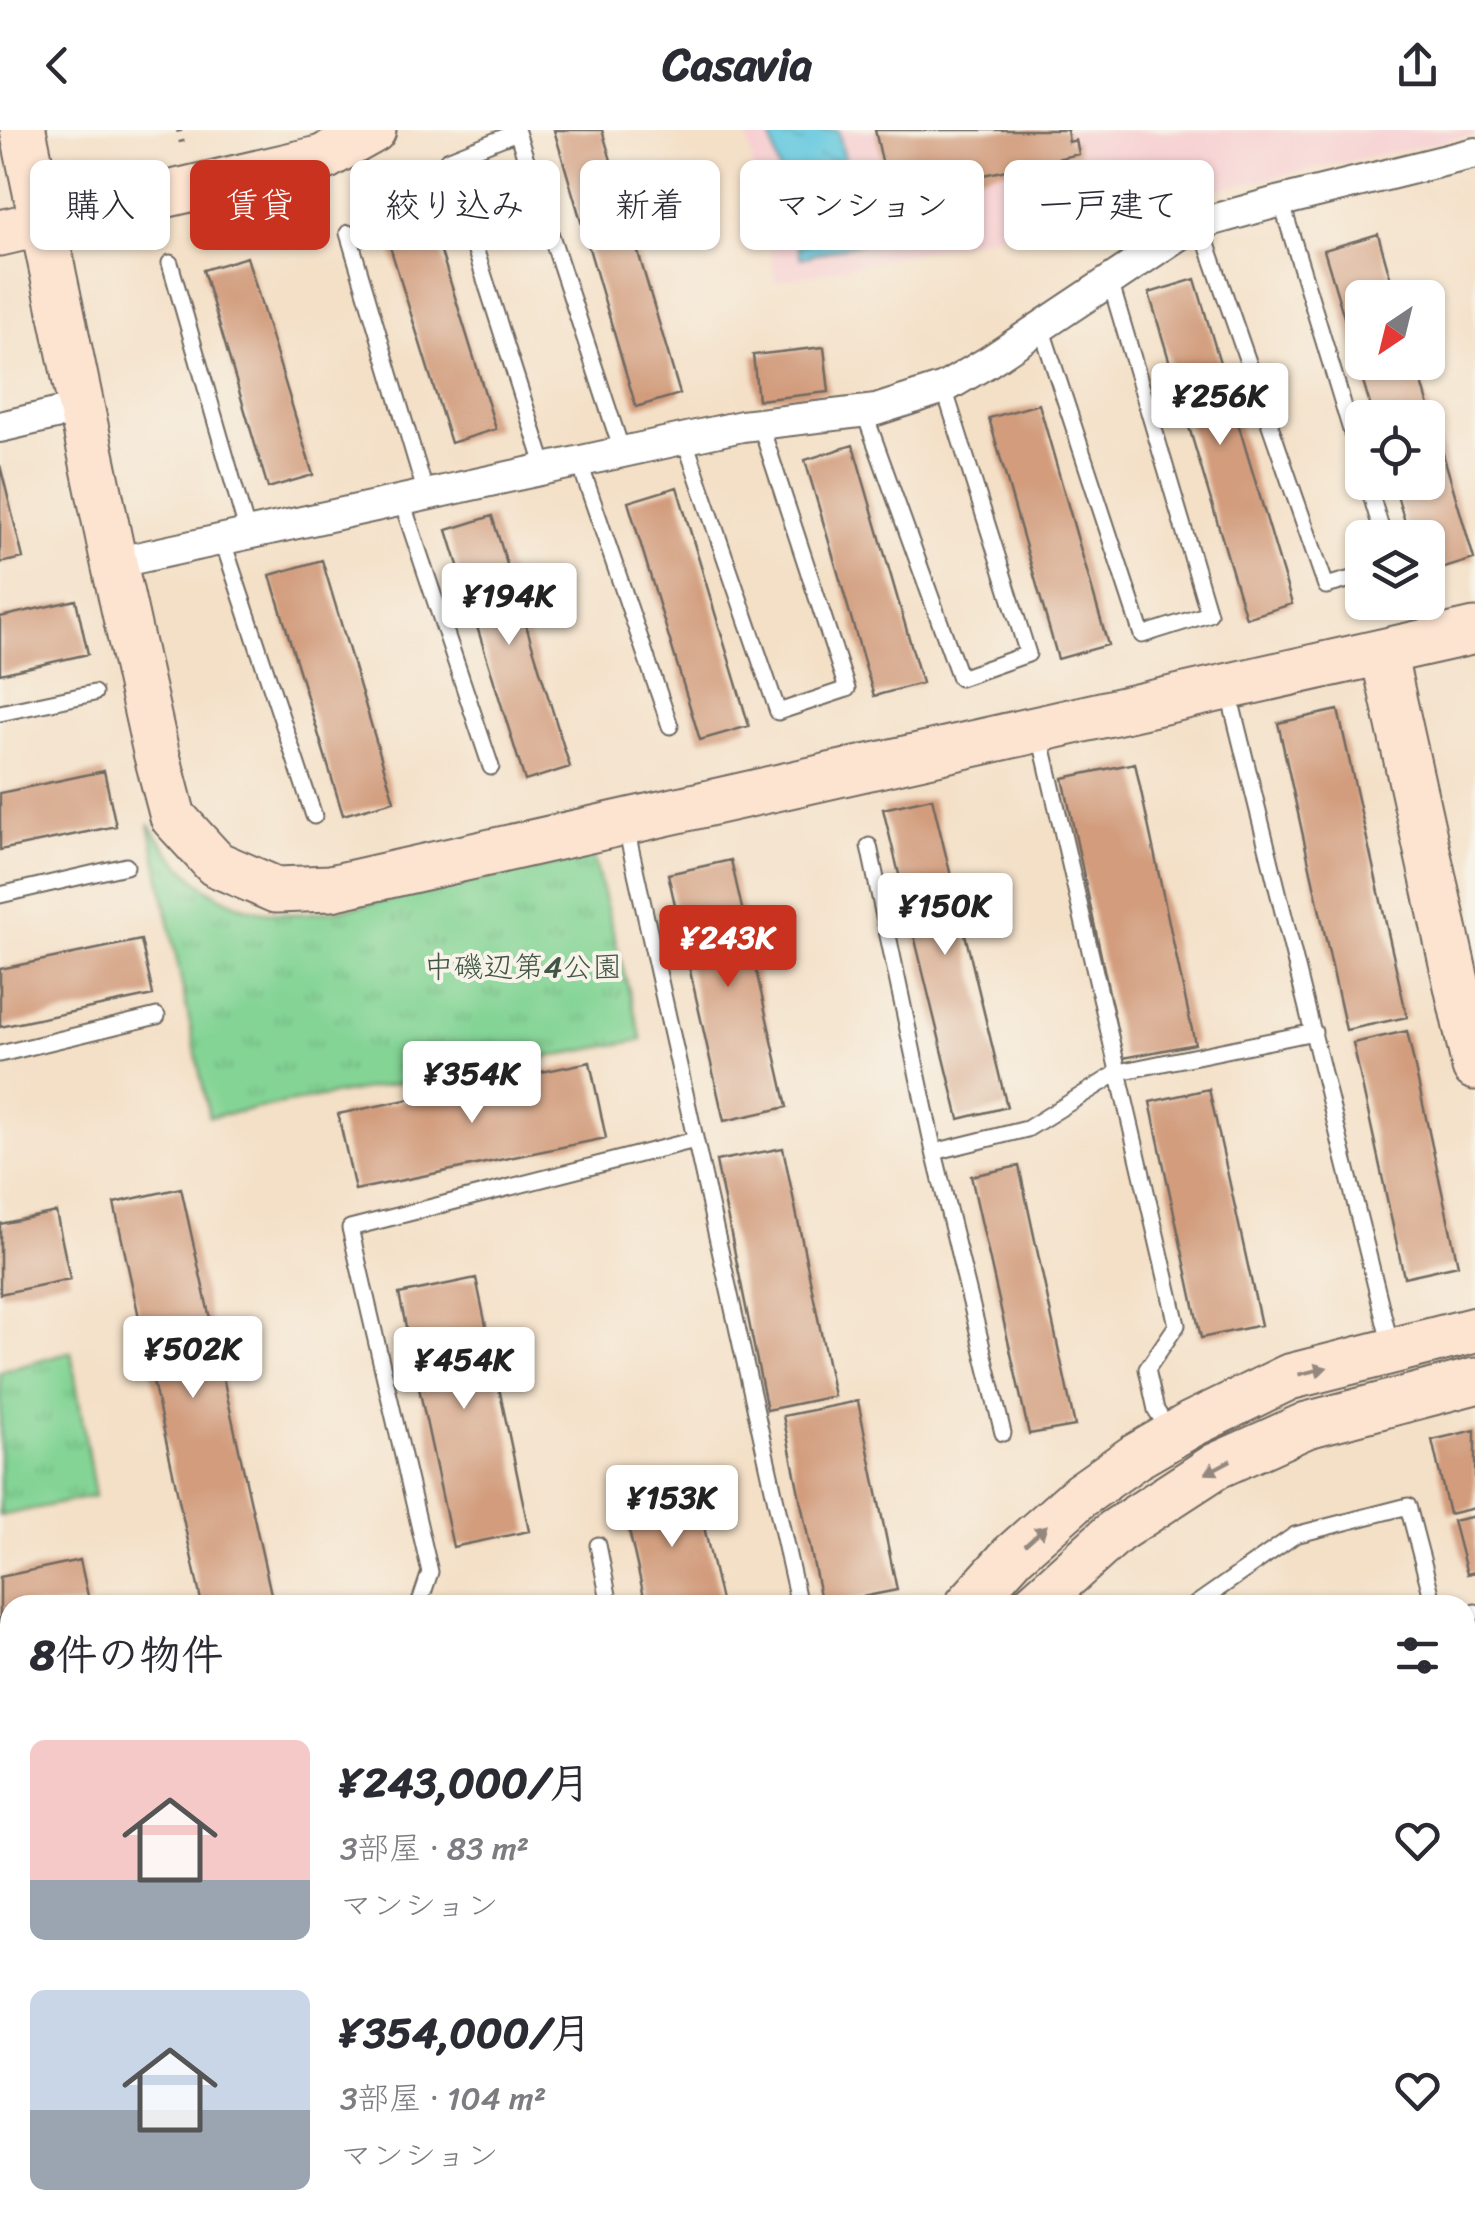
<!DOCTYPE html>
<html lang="ja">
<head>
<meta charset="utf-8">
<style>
	:root { --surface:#fff; --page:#f2f2f3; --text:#2b2b33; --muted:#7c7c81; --accent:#c8321e }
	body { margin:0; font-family:Sriracha,"Klee One",sans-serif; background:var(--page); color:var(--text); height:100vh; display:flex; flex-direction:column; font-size:38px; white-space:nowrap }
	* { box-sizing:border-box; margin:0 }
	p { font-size:32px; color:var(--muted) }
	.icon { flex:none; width:55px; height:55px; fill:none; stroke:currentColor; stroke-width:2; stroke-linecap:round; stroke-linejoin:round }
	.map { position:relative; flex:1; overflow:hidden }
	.sheet { position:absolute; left:0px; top:1465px; width:1475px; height:640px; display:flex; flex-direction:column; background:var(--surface); border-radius:30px 30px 0 0; box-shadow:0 2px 8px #0004 }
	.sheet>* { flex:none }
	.top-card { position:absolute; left:30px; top:30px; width:1415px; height:90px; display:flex; gap:20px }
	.needle { width:65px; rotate:215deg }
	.controls { position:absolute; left:1345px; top:150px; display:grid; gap:20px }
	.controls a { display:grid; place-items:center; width:100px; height:100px; border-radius:15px; background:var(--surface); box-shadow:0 2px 8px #0004; font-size:50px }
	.price { position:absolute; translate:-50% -85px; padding:0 22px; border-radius:10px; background:#fff; color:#222; font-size:32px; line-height:65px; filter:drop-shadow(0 2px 5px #0008) }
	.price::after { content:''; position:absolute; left:50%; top:60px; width:30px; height:22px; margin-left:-15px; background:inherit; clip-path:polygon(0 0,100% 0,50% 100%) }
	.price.selected { background:var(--accent); color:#fff }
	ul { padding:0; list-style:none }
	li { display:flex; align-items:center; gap:30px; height:250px; padding:0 30px }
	li span { display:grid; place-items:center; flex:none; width:280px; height:200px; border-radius:15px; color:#555 }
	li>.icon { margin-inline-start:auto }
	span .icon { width:120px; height:120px; fill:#fffc; stroke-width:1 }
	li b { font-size:42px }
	h2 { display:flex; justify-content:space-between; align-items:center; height:120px; padding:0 30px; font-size:42px }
	.chip { padding:0 35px; border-radius:15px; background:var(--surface); box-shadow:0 2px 8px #0004; font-size:35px; line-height:90px }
	.chip.selected { background:var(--accent); color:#fff }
	header { display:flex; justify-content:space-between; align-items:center; height:130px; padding:0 30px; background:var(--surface); font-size:45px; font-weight:700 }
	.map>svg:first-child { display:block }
	.built { fill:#f7cfd2 }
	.grass { fill:url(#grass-tufts); stroke:#588060; stroke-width:2.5 }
	.water { fill:url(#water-ripples); stroke:#467984; stroke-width:2.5 }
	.building { fill:#d29c7d }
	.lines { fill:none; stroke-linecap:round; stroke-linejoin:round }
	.lane-casing { stroke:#716a62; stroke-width:19 }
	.street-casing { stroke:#716a62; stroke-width:34 }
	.secondary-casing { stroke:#716a62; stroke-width:49 }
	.path { stroke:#716a62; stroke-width:6; stroke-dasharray:2.5 8; stroke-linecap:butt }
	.lane { stroke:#fff; stroke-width:15 }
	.street { stroke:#fff; stroke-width:30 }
	.secondary { stroke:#fde4d1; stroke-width:45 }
	.oneway { fill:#94887e }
	.labels { text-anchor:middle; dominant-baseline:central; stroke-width:8; stroke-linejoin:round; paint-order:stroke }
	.park-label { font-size:30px; fill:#415546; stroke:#f7f3e8 }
</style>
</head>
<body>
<header><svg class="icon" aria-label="back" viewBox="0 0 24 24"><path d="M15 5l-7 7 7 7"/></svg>Casavia<svg class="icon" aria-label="share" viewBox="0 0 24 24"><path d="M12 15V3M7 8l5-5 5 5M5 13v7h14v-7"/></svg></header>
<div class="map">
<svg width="1475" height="2105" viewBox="0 0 1475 2105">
	<defs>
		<pattern id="grass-tufts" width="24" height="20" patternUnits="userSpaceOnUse" patternTransform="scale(2.5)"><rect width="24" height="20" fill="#84d495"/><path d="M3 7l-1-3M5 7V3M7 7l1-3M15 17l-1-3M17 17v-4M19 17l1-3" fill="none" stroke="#72b681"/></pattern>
		<pattern id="water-ripples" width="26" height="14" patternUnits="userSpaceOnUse" patternTransform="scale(2.5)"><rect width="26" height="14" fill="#61c7de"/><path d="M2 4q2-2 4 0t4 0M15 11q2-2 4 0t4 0" fill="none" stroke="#50a2b4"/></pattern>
	</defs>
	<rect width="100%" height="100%" fill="#f7f3e8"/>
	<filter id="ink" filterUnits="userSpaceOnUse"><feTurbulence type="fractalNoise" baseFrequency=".01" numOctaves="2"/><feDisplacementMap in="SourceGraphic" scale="20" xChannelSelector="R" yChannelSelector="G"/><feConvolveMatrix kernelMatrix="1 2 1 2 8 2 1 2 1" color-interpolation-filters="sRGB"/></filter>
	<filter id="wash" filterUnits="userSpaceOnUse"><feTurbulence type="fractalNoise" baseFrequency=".0048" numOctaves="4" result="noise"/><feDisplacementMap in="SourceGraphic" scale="40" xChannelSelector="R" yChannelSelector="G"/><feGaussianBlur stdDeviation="2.25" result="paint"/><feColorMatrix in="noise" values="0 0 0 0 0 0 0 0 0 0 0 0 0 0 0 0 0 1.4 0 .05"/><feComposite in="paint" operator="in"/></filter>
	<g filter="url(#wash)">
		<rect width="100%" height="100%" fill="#f4e0c7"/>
		<!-- built -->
		<path class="built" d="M746 0H1475V5L776 152Z"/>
		<!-- grass -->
		<path class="grass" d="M149 694C225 812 301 789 420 763 478 751 535 738 593 726L642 910 209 987Z
			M71 1222 95 1366 0 1386V1242Z"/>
		<!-- water -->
		<path class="water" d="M769 0H838L865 112 801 128Z"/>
		<g id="blocks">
			<!-- building -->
			<path class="building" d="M554 0H602L680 264 636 277Z
				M875 0H1067L1069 12 1076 10 1079 24 884 67 881 54 887 53Z
				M428 80 496 299 451 313 383 94Z
				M1378 104 1396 168H1362V232H1416L1474 429 1428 443V408H1410L1393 352H1428V288H1374L1324 120Z
				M247 127 313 345 268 358 203 140Z
				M1195 149 1292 474 1246 488 1149 163Z
				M824 217 829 262 758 270 753 225Z
				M1039 274 1108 515 1058 529 989 288Z
				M853 315 922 553 874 566 805 330Z
				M0 335 23 428 0 433Z
				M677 357 749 596 700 610 628 372Z
				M492 386 570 637 525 651 447 400Z
				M322 430 394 671 343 685 270 445Z
				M76 470 88 524 0 544V487Z
				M1338 580 1407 887 1346 900 1278 593Z
				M1135 633 1195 914 1123 928 1063 648Z
				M104 641 116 696 0 720V663Z
				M932 668 1007 977 959 989 883 679Z
				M731 730 787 977 724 991 668 744Z
				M141 810 153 865 0 897V839Z
				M1407 901 1458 1135 1404 1147 1353 913Z
				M590 932 606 1008 355 1060 338 984Z
				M1209 959 1261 1195 1201 1208 1150 972Z
				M783 1018 834 1266 767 1280 716 1031Z
				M1019 1036 1075 1296 1029 1304 971 1046Z
				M181 1058 273 1473 262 1475H202L114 1073Z
				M56 1082 70 1149 0 1164V1094Z
				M476 1148 529 1401 453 1417 399 1164Z
				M858 1271 897 1460 822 1475 783 1286Z
				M1475 1300V1378L1449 1384 1432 1310Z
				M695 1358 722 1475H646L623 1374Z
				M1475 1386V1442L1467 1444 1453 1391Z
				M80 1430 90 1475H10V1517L0 1519V1447Z
				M1465 1623 1475 1645V1760L1465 1738Z
				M10 1669V1715L0 1717V1671Z
				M10 1841V1888L0 1890V1843Z
				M10 2017V2061L0 2064V2019Z
				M306 2095H365L367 2105H309Z
				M734 2095H767L780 2105H726Z
				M1053 2095H1128L1121 2105H1045Z
				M1339 2095H1390L1394 2105H1343Z"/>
		</g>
	</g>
	<g filter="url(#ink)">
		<use href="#blocks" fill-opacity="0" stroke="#716a62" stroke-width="2.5"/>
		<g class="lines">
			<!-- lane casing -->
			<g class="lane-casing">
				<path id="lane" d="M1281 71 1362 336
					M1200 94 1326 456 1362 446
					M348 103 426 364
					M170 133 248 404
					M1041 197 1142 505 1209 484 1110 151
					M864 282 960 548 1028 524 944 258
					M684 308 778 582 847 559 760 294
					M579 331 670 596
					M545 338 447 30 517 2 622 321
					M1367 352 1384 408
					M401 369 491 637
					M222 409 314 686
					M1228 560 1391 1217
					M0 583 94 563
					M1039 601 1177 1195 1147 1239 1156 1280 1170 1302
					M626 698 799 1475
					M869 716 934 1022
					M0 765 126 736
					M0 924 157 886
					M1003 1303 934 1022 1027 999 1119 942 1314 902
					M598 1415 610 1475
					M419 1475 430 1442 350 1098 695 1010
					M1195 1475 1295 1405 1408 1376 1434 1475
					M1465 1484 1475 1482
					M0 1600 10 1598
					M0 1752 10 1750
					M1465 1828 1475 1850
					M0 1975 10 1973
					M1465 2008 1475 2031
					M275 2095 276 2105
					M984 2095 997 2105
					M1188 2095 1192 2105
					M1288 2095 1293 2105
					M200 2105 245 2095
					M654 2105 661 2095"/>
			</g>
			<!-- street casing -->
			<g class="street-casing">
				<path id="street" d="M0 297 81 278
					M114 433 742 296 876 280 944 258 988 232 1180 104 1209 91 1281 71 1475 23
					M1465 1953 1475 1950
					M1226 2105 1239 2095"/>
			</g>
			<!-- secondary casing -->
			<g class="secondary-casing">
				<path id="secondary" d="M23 0 114 433 156 622 173 687 216 734 276 760 331 758 1475 501
					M0 103 323 28 373 0
					M1383 522 1475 937
					M968 1475 1013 1425 1081 1365 1135 1327 1192 1294 1289 1247 1475 1200
					M1034 1475 1116 1401 1216 1336 1307 1295 1475 1251
					M470 2105 479 2095
					M539 2105 548 2095"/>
			</g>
			<!-- path -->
			<path class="path" d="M179 0 183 18"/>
			<!-- lane -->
			<use href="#lane" class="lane"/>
			<!-- street -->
			<use href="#street" class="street"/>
			<!-- secondary -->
			<use href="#secondary" class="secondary"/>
		</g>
		<!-- one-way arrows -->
		<defs><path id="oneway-solid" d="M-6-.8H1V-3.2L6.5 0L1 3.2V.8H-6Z" transform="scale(2.5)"/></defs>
		<g class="oneway">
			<use href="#oneway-solid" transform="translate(1313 1241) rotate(-14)"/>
			<use href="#oneway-solid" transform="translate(1218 1337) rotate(152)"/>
			<use href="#oneway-solid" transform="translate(1036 1405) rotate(-42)"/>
		</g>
	</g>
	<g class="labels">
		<!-- park labels -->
		<g class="park-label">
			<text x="523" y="837">中磯辺第4公園</text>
		</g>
	</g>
</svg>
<div class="controls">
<a><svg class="needle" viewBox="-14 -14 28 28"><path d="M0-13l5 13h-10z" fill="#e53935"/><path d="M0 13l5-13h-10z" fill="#7c7c81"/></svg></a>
<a><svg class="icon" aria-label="locate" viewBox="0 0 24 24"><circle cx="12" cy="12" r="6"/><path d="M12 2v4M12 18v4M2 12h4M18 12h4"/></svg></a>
<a><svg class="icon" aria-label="layers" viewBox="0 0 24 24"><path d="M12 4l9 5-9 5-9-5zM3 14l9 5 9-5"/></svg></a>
</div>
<b class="price" style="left:1220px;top:318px">¥256K</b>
<b class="price" style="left:509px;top:518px">¥194K</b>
<b class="price" style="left:945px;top:828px">¥150K</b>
<b class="price selected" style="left:728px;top:860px">¥243K</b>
<b class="price" style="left:472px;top:996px">¥354K</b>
<b class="price" style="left:193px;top:1271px">¥502K</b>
<b class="price" style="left:464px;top:1282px">¥454K</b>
<b class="price" style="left:672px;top:1420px">¥153K</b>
<div class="top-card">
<a class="chip">購入</a>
<a class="chip selected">賃貸</a>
<a class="chip">絞り込み</a>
<a class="chip">新着</a>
<a class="chip">マンション</a>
<a class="chip">一戸建て</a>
</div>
<section class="sheet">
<h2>8件の物件<svg class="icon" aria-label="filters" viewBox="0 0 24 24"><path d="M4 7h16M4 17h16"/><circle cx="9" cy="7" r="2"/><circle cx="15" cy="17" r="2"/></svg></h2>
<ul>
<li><span style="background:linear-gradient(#f6c9c9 70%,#9aa5b1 0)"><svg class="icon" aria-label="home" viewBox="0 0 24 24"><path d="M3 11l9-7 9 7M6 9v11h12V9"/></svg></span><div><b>¥243,000/月</b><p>3部屋 · 83 m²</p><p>マンション</p></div><svg class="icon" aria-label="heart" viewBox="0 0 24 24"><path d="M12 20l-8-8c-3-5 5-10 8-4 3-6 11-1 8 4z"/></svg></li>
<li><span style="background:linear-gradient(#c9d6e8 60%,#9aa5b1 0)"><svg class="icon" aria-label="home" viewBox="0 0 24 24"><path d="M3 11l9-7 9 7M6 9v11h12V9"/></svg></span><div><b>¥354,000/月</b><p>3部屋 · 104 m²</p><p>マンション</p></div><svg class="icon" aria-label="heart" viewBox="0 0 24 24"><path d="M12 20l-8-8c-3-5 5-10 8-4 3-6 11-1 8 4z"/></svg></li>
</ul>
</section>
</div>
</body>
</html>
